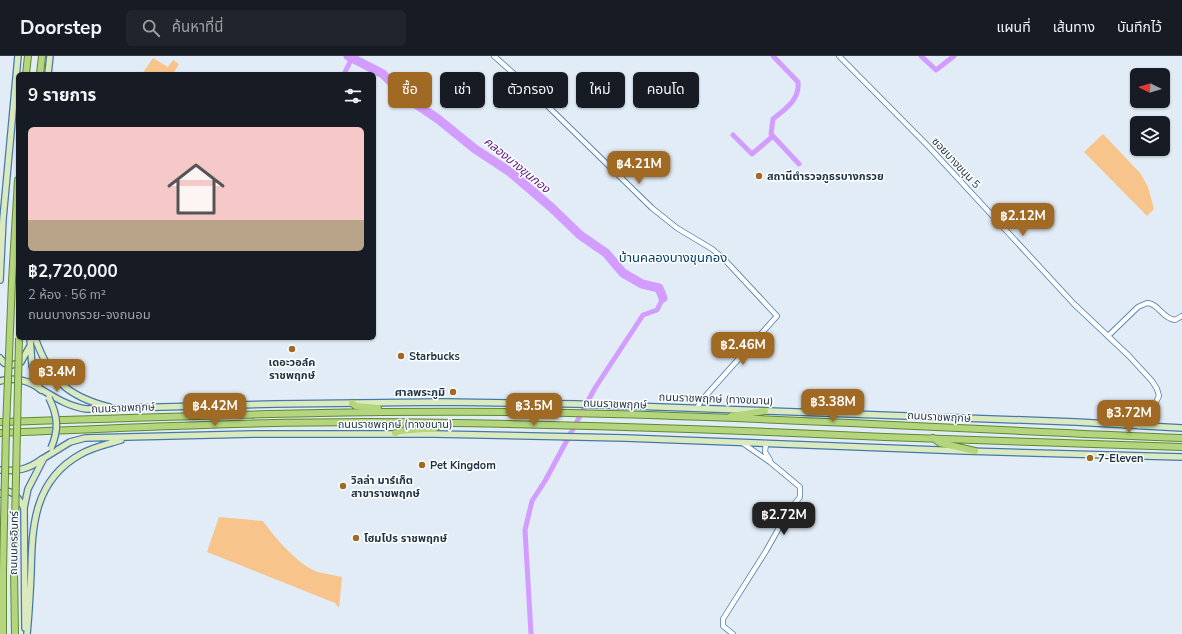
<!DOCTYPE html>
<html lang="th">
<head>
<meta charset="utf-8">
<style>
	:root { --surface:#171b24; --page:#20242c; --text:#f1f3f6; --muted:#9ea1a6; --line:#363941; --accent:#a06a24 }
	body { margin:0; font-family:"Nunito Sans","Noto Sans Thai",sans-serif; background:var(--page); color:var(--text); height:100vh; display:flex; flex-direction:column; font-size:15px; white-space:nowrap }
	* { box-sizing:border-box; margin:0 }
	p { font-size:13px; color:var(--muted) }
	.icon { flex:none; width:22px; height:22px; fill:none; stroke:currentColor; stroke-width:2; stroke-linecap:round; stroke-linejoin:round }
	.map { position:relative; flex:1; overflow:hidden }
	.sheet { position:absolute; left:16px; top:16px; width:360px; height:268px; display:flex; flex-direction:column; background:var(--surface); border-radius:6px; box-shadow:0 1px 3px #0004 }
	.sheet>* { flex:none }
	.hud { position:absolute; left:388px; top:16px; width:380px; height:36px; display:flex; gap:8px }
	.needle { width:26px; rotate:275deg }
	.fabs { position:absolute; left:1130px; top:12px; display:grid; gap:8px }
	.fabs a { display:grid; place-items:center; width:40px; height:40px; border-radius:6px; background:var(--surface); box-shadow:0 1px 3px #0004; font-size:20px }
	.price { position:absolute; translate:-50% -34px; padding:0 9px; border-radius:8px; background:var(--accent); color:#fff; font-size:13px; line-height:26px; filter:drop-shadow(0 1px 2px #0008) }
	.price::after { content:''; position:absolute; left:50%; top:24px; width:12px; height:9px; margin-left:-6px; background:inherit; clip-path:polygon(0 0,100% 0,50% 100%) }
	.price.active { background:#222; color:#fff }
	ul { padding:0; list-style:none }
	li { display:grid; align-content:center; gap:8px; height:212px; padding:0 12px }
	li+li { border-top:1px solid var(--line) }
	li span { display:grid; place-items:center; height:124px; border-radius:6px; color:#555 }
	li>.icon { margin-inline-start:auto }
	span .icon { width:72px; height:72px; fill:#fffc; stroke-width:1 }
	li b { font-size:17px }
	h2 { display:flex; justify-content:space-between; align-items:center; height:48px; padding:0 12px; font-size:17px }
	.pill { padding:0 14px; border-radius:6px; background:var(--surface); box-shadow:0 1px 3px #0004; font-size:14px; line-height:36px }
	.pill.active { background:var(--accent); color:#fff }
	header { display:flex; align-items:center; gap:24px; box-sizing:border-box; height:56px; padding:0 20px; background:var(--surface); border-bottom:1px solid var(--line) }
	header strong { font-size:19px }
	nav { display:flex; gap:22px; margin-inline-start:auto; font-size:14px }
	.search { width:280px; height:36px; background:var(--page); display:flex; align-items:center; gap:10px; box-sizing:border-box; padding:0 14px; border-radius:6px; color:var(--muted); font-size:15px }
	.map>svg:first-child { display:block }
	.green { fill:#f7c48c }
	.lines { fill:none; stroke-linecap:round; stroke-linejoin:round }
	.canal { stroke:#d29dfe; stroke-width:5 }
	.river { stroke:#d29dfe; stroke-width:9 }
	.tertiary-casing { stroke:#4679aa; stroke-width:6 }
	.secondary-casing { stroke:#4679aa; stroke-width:8 }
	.primary-casing { stroke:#5e8a32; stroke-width:8 }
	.tertiary { stroke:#fff; stroke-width:4.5 }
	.secondary { stroke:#daeabe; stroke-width:5.5 }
	.primary { stroke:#b4d57d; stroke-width:6 }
	.secondary-bridge-casing { stroke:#4679aa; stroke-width:8; stroke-linecap:butt }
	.primary-bridge-casing { stroke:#5e8a32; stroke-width:8; stroke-linecap:butt }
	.secondary-bridge { stroke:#daeabe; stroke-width:5.5 }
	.primary-bridge { stroke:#b4d57d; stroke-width:6 }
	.poi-dot { fill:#a06a24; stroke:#fff; stroke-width:1.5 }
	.labels { text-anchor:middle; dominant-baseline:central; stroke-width:3; stroke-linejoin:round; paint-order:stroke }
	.street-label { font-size:11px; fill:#1c3247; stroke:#fff }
	.poi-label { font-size:11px; font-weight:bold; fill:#1c3247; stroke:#fff; text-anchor:start }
	.water-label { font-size:12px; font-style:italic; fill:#611b8b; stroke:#fff }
	.quarter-label { font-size:13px; fill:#013b68; stroke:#fff }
</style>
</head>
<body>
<header>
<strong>Doorstep</strong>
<div class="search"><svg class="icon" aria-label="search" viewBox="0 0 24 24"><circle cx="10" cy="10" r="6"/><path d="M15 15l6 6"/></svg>ค้นหาที่นี่</div>
<nav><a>แผนที่</a><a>เส้นทาง</a><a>บันทึกไว้</a></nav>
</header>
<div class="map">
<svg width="1182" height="578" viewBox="0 0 1182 578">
	<rect width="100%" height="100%" fill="#e1ecf7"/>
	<!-- green -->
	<path class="green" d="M153 2 168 11 173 4 179 8 173 18H142Z
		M1103 78 1141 118 1148 131 1154 153 1147 160 1084 96Z
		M219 461 263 465C275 482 298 509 318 516 325 518 334 519 342 521L339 552 335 547 207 496Z"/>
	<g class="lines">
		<!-- canal -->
		<path class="canal" d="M773 0 798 26C800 44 785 53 773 63L771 78 799 108
			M921 0 936 14 954 0
			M344 18 352 2
			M733 79 752 98 773 80
			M531 578 525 474 532 445 545 425 595 332 643 259 657 254 663 242"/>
		<!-- river -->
		<path class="river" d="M348 0 383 18 404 40 438 63 475 93 510 116 552 152 580 179 606 197 623 217 642 228 659 232 663 242"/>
		<!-- tertiary casing -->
		<g class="tertiary-casing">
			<path id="tertiary" d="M494 0 521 24 652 152 677 172 712 193 724 203 777 260 701 345 697 352
				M839 0 928 90 1074 248 1129 300 1152 325 1157 333 1159 340 1153 352 1139 370
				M1108 280 1138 251 1147 247C1158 247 1163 263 1175 264L1182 260
				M766 387 765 396 770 404
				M733 578 723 570V563L766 495 788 456 800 441V431L770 406 741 386"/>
		</g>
		<!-- secondary casing -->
		<g class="secondary-casing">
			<path id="secondary" d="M48 18 50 0
				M0 224 3 163 18 0
				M30 282 32 310 39 332
				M35 282C50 323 66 340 109 351
				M0 302 4 307 12 309 21 306 30 290
				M0 325C13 321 30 324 41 334
				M39 332C54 341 69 351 87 353L275 348 444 346 576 348 1076 366 1182 372
				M44 402 70 386 85 382 253 378H434L625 382 965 395 1182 401
				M0 414C17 416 29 413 42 403
				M0 438C12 430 19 443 24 452
				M25 572 24 452 28 433 44 402
				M27 578C29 558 30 538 31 517 32 469 34 424 81 398 93 391 108 388 121 384"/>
		</g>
		<!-- primary casing -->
		<g class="primary-casing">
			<path id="primary" d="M26 18 28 0
				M40 18 42 0
				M12 225 18 124
				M352 347 356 350 378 352
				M731 360 765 355
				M0 366C190 360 380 353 570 357 774 361 978 374 1182 382
				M0 377C123 372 245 366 368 366 541 367 713 373 885 381 984 385 1083 387 1182 391
				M395 377 400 375 435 372 442 367
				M933 382 940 387 975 395
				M14 514 15 578
				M3 515V578"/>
		</g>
		<!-- tertiary -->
		<use href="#tertiary" class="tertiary"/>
		<!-- secondary -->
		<use href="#secondary" class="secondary"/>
		<!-- primary -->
		<use href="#primary" class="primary"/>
		<!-- secondary-bridge casing -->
		<g class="secondary-bridge-casing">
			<path id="secondary-bridge" d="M49 342C58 360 59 374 51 392"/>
		</g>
		<!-- primary-bridge casing -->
		<g class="primary-bridge-casing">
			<path id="primary-bridge" d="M14 514 19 282
				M3 515 6 372 12 225"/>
		</g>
		<!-- secondary-bridge -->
		<use href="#secondary-bridge" class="secondary-bridge"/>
		<!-- primary-bridge -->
		<use href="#primary-bridge" class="primary-bridge"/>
	</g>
	<!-- markers -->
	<g class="poi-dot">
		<circle cx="759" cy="120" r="4"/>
		<circle cx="292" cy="293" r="4"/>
		<circle cx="401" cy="300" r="4"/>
		<circle cx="453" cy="336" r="4"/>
		<circle cx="1090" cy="402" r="4"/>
		<circle cx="422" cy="409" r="4"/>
		<circle cx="343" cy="430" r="4"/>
		<circle cx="356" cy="482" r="4"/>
	</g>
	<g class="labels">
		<!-- street labels -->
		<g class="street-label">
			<text transform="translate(956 107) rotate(47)">ซอยบางขนุน 5</text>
			<text transform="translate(716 343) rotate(2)">ถนนราชพฤกษ์ (ทางขนาน)</text>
			<text transform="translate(615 348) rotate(2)">ถนนราชพฤกษ์</text>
			<text transform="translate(123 352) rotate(-2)">ถนนราชพฤกษ์</text>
			<text transform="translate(939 361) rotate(3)">ถนนราชพฤกษ์</text>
			<text x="395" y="368">ถนนราชพฤกษ์ (ทางขนาน)</text>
			<text transform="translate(14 487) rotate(-89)">ถนนนครอินทร์</text>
		</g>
		<!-- poi labels -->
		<g class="poi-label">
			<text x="767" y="120">สถานีตำรวจภูธรบางกรวย</text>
			<text x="409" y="300">Starbucks</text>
			<text x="292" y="306" text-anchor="middle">เดอะวอล์ค<tspan x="292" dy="13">ราชพฤกษ์</tspan></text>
			<text x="445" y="336" text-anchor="end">ศาลพระภูมิ</text>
			<text x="1098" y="402">7-Eleven</text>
			<text x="430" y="409">Pet Kingdom</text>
			<text x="351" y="424">วิลล่า มาร์เก็ต<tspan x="351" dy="13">สาขาราชพฤกษ์</tspan></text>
			<text x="364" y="482">โฮมโปร ราชพฤกษ์</text>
		</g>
		<!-- water labels -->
		<g class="water-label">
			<text transform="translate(517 109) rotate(39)">คลองบางขุนกอง</text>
		</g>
		<!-- quarter labels -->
		<g class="quarter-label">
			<text x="673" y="202">บ้านคลองบางขุนกอง</text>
		</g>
	</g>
</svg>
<div class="fabs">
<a><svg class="needle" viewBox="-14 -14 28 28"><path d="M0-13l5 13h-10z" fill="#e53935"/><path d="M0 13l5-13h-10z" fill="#9ea1a6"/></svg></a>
<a><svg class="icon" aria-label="layers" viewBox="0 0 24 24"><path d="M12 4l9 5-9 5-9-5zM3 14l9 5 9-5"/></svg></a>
</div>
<b class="price" style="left:639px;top:129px">฿4.21M</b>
<b class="price" style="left:1023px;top:181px">฿2.12M</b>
<b class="price" style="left:743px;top:310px">฿2.46M</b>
<b class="price" style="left:57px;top:337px">฿3.4M</b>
<b class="price" style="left:833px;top:367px">฿3.38M</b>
<b class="price" style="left:215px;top:371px">฿4.42M</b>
<b class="price" style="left:534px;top:371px">฿3.5M</b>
<b class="price" style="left:1129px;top:378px">฿3.72M</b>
<b class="price active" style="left:784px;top:480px">฿2.72M</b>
<div class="hud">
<a class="pill active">ซื้อ</a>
<a class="pill">เช่า</a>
<a class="pill">ตัวกรอง</a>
<a class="pill">ใหม่</a>
<a class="pill">คอนโด</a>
</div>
<section class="sheet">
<h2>9 รายการ<svg class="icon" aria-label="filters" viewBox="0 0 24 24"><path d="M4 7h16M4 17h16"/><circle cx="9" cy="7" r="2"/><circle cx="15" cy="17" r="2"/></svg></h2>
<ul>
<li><span style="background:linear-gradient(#f6c9c9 75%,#b9a48a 0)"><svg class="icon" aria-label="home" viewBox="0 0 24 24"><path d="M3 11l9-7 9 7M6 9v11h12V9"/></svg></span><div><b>฿2,720,000</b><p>2 ห้อง · 56 m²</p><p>ถนนบางกรวย-จงถนอม</p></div></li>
</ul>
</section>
</div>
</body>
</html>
